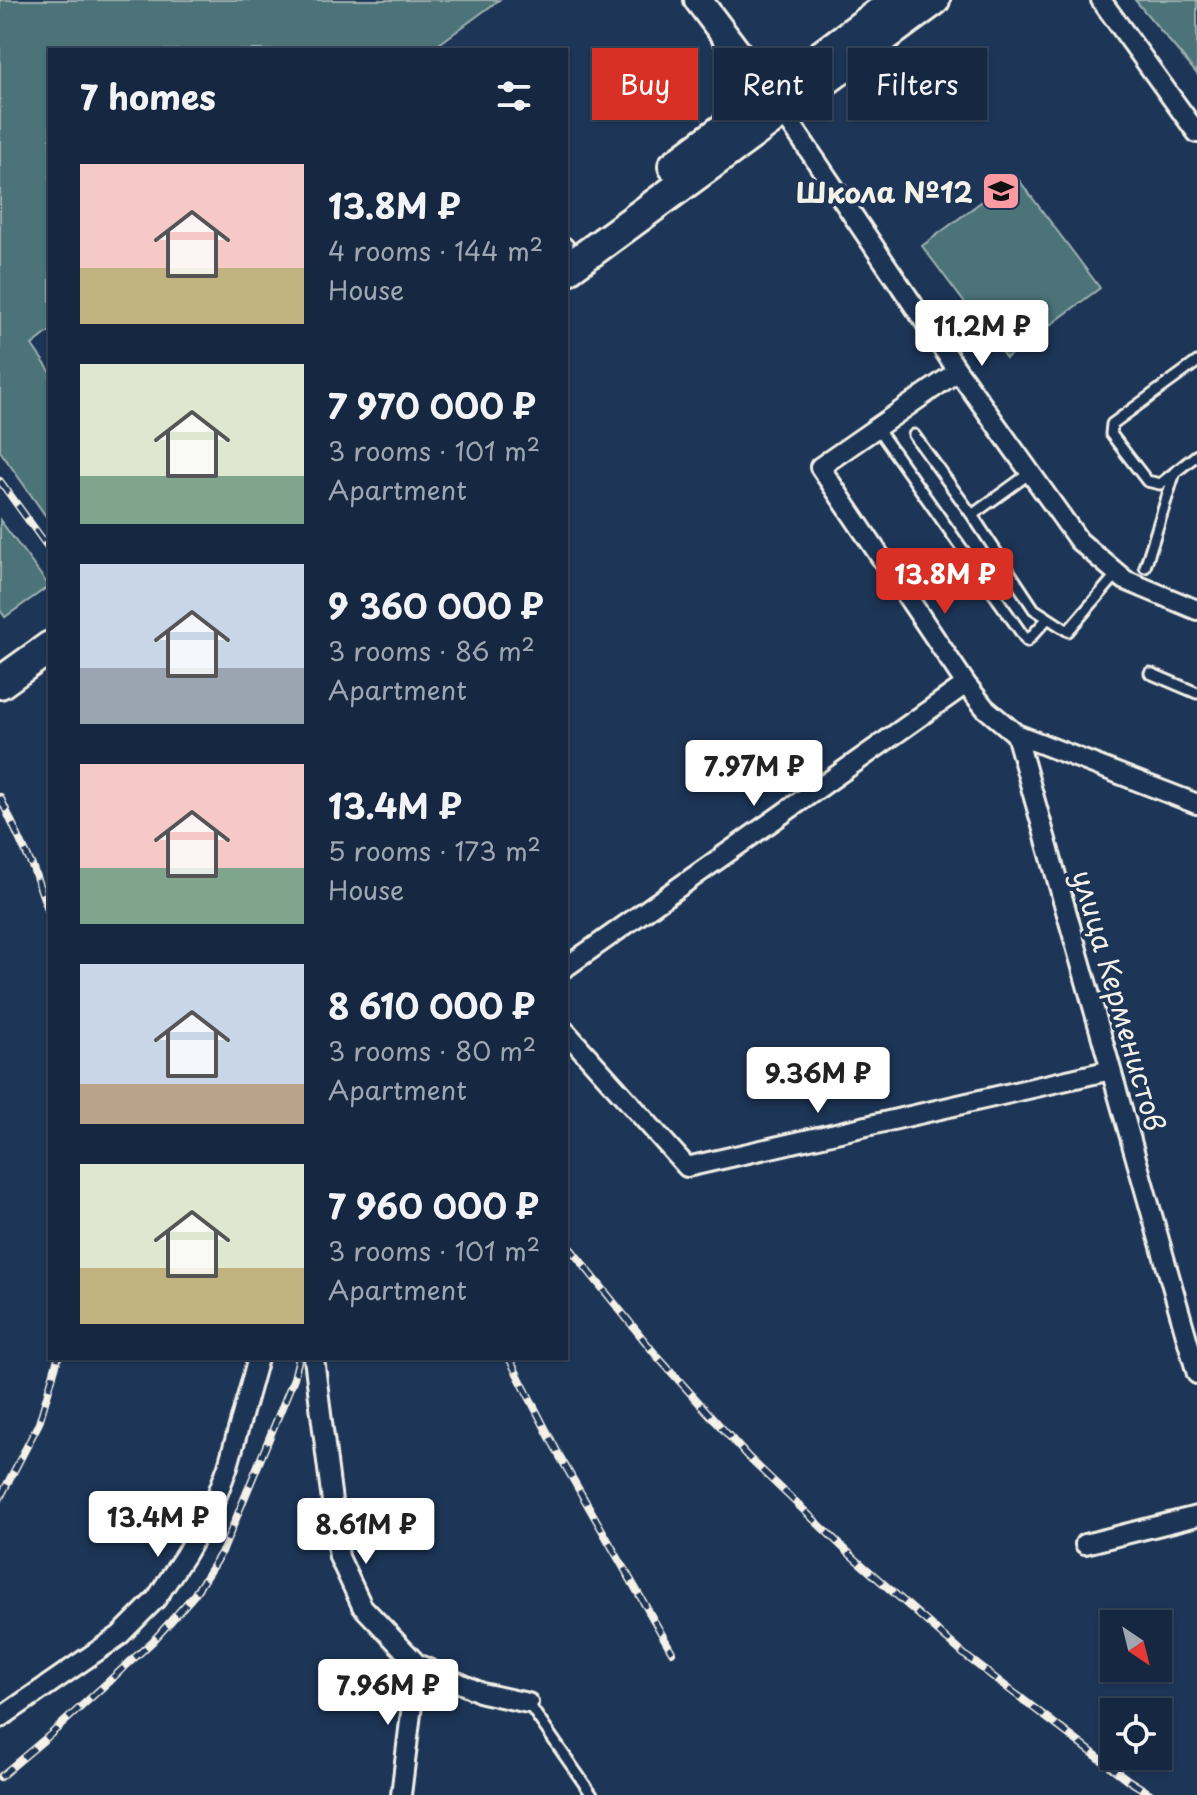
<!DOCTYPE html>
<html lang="en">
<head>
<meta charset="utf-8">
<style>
	:root { --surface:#162841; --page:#1f3048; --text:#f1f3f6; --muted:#9ea6b1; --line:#35445a; --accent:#d93025 }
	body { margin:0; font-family:"Playpen Sans",sans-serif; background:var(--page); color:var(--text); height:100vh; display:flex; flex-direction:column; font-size:30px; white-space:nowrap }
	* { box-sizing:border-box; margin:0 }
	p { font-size:26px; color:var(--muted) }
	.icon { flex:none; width:44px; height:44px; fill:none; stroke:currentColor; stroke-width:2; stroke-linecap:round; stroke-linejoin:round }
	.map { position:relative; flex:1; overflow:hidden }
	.side { position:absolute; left:48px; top:48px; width:520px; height:1312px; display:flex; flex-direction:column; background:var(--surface); border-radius:0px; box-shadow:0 2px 6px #0004,0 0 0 2px var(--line) }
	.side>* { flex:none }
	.hud { position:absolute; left:592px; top:48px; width:484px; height:72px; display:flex; gap:16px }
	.needle { width:52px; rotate:145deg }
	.controls { position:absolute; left:1100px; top:1610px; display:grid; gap:16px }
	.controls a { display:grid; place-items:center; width:72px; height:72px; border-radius:0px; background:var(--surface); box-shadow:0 2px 6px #0004,0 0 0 2px var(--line); font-size:40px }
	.price { position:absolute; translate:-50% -68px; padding:0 18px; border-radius:8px; background:#fff; color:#222; font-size:26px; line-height:52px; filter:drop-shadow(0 2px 4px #0008) }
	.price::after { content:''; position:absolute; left:50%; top:48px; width:24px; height:18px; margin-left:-12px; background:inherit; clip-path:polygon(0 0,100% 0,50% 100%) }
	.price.active { background:var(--accent); color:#fff }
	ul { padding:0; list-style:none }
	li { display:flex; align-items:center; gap:24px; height:200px; padding:0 32px }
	li span { display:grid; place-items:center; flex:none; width:224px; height:160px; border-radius:0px; color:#555 }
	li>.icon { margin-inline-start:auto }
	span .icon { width:96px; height:96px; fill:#fffc; stroke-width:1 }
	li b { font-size:34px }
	h2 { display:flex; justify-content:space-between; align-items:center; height:96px; padding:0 32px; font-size:34px }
	.tag { padding:0 28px; border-radius:0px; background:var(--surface); box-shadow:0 2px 6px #0004,0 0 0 2px var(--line); font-size:28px; line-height:72px }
	.tag.active { background:var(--accent); color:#fff }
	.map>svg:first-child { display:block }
	.green { fill:#4b7378; stroke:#a0b2b0; stroke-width:2 }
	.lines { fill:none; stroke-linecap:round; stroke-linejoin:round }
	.lane-casing { stroke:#f4f1e8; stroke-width:15 }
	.street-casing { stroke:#f4f1e8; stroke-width:24 }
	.secondary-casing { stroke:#f4f1e8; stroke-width:32 }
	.primary-casing { stroke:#f4f1e8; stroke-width:36 }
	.lane { stroke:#1d3557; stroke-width:9 }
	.street { stroke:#1d3557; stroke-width:18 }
	.secondary { stroke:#1d3557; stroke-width:26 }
	.primary { stroke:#1d3557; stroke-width:30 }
	.rail-casing { stroke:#f4f1e8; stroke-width:8 }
	.rail { stroke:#1d3557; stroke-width:5; stroke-dasharray:15; stroke-linecap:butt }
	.labels { text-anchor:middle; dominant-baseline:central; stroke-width:8; stroke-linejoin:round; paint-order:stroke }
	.poi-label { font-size:28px; font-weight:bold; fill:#f4f1e8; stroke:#1d3557; text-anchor:end }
	.street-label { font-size:28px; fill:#f4f1e8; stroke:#1d3557 }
</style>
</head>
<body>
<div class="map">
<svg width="1197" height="1795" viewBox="0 0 1197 1795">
	<rect width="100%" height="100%" fill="#1d3557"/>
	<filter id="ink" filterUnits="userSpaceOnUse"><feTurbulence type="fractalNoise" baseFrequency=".0125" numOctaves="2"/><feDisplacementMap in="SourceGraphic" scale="16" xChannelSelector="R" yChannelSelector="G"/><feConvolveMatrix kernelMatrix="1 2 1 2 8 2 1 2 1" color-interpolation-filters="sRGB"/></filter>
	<g filter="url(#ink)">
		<!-- green -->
		<path class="green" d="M0 0H499L431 50H50V331L32 345 50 371V522L0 451Z
			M1135 0H1197V74Z
			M1016 176 1100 288 1006 358 922 246Z
			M0 520 49 586 5 617 0 610Z"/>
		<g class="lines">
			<!-- lane casing -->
			<g class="lane-casing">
				<path id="lane" d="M566 243 568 245
					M1197 362 1112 424 1111 434 1147 481 1160 484 1197 455
					M877 428 1027 641 1048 618
					M914 435 972 515 1030 473
					M972 515 1034 609 1068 631 1117 574
					M1145 567 1175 472
					M1150 673 1197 693
					M528 1703 592 1795"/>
			</g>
			<!-- street casing -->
			<g class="street-casing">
				<path id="street" d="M1101 0 1197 133
					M783 112 958 371 1079 541 1125 580 1197 610
					M958 371 820 467 966 684 985 708 1016 734 1197 804
					M1016 734 1197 1374
					M566 967 966 684
					M566 1032 687 1167 1111 1070
					M314 1358 339 1557 362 1606 417 1664 482 1693 528 1703
					M1085 1544 1197 1516
					M0 1718 119 1636 156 1599 185 1555 213 1506 228 1466 258 1358
					M401 1795 417 1664"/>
			</g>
			<!-- secondary casing -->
			<g class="secondary-casing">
				<path id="secondary" d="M698 0 780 109"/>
			</g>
			<!-- primary casing -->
			<g class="primary-casing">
				<path id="primary" d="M674 166 897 0
					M566 270 934 0
					M0 683 50 647"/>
			</g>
			<!-- lane -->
			<use href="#lane" class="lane"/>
			<!-- street -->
			<use href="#street" class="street"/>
			<!-- secondary -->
			<use href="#secondary" class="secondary"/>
			<!-- primary -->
			<use href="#primary" class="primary"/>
			<!-- rail casing -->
			<g class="rail-casing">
				<path id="rail" d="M0 481 50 550
					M0 797 33 868 50 916
					M566 1243 656 1355 748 1457 853 1557 966 1656 1128 1780 1152 1795
					M509 1358 559 1455 672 1652
					M0 1498 39 1423 58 1358
					M0 1777 51 1734 153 1641 194 1595 223 1550 294 1378 299 1358"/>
			</g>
			<!-- rail -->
			<use href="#rail" class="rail"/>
		</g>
	</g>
	<!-- icons -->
	<defs>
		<g id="school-square" transform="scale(2)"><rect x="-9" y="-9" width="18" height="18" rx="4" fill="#ff9aa2" stroke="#1d3557"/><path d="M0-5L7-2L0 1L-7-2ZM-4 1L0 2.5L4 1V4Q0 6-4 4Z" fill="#111"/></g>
	</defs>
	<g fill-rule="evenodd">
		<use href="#school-square" x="1001" y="191"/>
	</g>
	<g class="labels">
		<!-- poi labels -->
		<g class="poi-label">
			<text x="973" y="191">Школа №12</text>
		</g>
		<!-- street labels -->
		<g class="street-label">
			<text transform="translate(1120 1000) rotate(74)">улица Керменистов</text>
		</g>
	</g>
</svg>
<div class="controls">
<a><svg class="needle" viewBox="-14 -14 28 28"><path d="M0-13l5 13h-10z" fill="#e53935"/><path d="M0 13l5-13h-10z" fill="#9ea6b1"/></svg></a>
<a><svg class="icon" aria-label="locate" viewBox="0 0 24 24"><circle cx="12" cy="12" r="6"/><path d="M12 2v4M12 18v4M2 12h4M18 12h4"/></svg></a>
</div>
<b class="price" style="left:982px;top:368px">11.2M ₽</b>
<b class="price active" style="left:945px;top:616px">13.8M ₽</b>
<b class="price" style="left:754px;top:808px">7.97M ₽</b>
<b class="price" style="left:818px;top:1115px">9.36M ₽</b>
<b class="price" style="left:158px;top:1559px">13.4M ₽</b>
<b class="price" style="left:366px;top:1566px">8.61M ₽</b>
<b class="price" style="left:388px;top:1727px">7.96M ₽</b>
<div class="hud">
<a class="tag active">Buy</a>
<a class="tag">Rent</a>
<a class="tag">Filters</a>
</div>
<section class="side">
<h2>7 homes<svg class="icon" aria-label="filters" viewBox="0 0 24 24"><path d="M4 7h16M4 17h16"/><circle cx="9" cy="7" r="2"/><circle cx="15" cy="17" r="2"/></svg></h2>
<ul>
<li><span style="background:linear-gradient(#f6c9c9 65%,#c2b280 0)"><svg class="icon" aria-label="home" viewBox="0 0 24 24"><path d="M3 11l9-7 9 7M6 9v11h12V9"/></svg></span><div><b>13.8M ₽</b><p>4 rooms · 144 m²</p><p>House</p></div></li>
<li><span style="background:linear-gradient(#dfe7d0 70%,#7fa58c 0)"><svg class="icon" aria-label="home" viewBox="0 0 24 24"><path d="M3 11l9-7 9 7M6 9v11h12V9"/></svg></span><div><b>7 970 000 ₽</b><p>3 rooms · 101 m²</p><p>Apartment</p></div></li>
<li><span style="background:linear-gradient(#c9d6e8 65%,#9aa5b1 0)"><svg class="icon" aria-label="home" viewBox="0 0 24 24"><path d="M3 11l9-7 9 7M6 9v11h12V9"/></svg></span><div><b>9 360 000 ₽</b><p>3 rooms · 86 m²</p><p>Apartment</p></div></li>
<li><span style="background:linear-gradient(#f6c9c9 65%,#7fa58c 0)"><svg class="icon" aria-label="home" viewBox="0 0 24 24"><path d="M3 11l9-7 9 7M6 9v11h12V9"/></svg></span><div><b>13.4M ₽</b><p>5 rooms · 173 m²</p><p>House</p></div></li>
<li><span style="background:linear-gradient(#c9d6e8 75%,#b9a48a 0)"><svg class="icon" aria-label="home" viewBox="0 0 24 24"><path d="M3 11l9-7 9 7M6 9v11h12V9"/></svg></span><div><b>8 610 000 ₽</b><p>3 rooms · 80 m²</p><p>Apartment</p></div></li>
<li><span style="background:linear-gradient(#dfe7d0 65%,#c2b280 0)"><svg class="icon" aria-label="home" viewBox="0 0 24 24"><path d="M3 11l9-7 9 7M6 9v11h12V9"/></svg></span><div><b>7 960 000 ₽</b><p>3 rooms · 101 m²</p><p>Apartment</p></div></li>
</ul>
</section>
</div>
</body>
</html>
